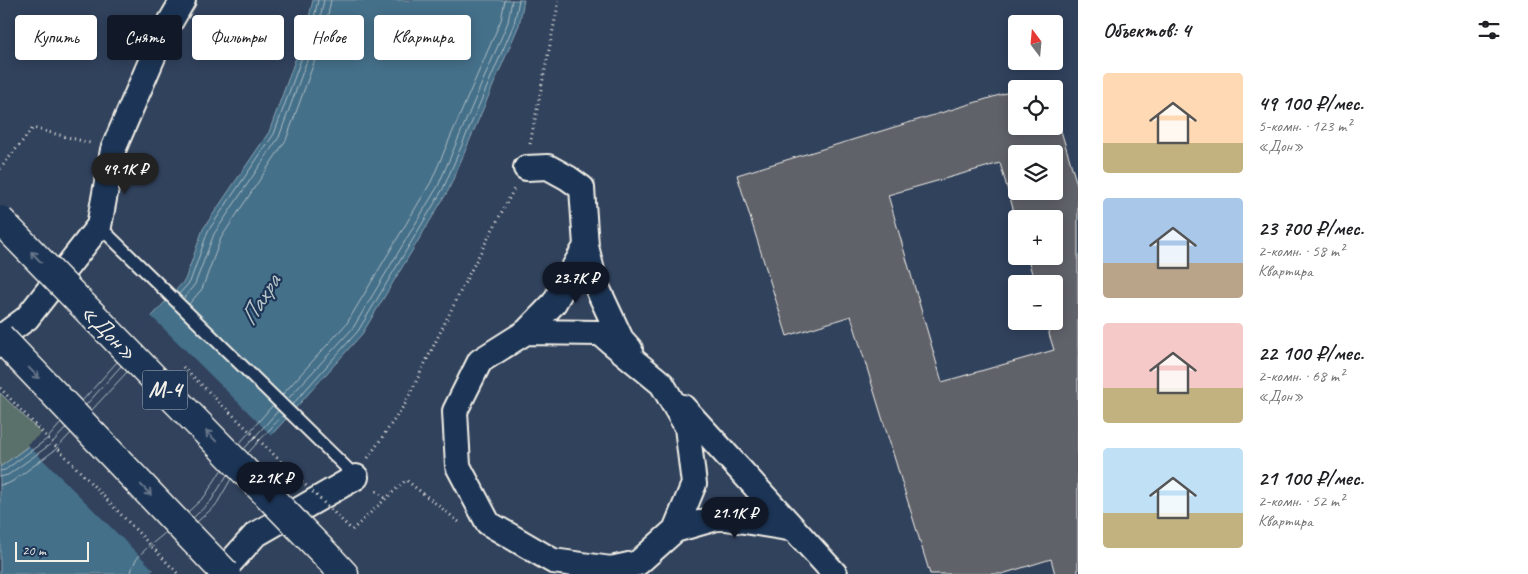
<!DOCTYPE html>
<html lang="ru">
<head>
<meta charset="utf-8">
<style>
	:root { --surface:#fff; --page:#f6f6f6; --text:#202124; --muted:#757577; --accent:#111827 }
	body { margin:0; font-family:Caveat,sans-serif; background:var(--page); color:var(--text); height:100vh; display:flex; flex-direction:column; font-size:19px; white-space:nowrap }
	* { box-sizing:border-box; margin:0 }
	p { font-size:16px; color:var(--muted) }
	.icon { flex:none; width:28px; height:28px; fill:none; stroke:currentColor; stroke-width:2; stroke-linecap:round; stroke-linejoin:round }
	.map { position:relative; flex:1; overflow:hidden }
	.drawer { display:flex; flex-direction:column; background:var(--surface); width:450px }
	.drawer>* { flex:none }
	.hud { position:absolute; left:15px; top:15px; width:475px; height:45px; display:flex; gap:10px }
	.needle { width:32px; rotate:344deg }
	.fabs { position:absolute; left:1008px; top:15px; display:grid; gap:10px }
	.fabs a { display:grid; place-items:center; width:55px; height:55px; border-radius:5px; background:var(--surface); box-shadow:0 2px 12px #0003; font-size:25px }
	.scale { position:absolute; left:15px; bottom:12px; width:74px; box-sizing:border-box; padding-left:5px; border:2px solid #f4f1e8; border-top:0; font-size:14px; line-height:18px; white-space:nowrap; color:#f4f1e8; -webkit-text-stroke:4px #1d3557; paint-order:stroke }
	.price { position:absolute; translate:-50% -42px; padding:0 11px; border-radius:18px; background:var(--accent); color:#fff; font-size:16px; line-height:32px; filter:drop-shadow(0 1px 2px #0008) }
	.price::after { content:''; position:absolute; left:50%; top:30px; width:15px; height:11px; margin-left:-8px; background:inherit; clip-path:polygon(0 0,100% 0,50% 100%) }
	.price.selected { background:#222; color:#fff }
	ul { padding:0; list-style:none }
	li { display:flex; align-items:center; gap:15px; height:125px; padding:0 25px }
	li span { display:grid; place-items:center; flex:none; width:140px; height:100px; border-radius:5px; color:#555 }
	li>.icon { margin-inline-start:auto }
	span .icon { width:60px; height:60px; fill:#fffc; stroke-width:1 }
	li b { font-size:21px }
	h2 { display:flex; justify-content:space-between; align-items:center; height:60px; padding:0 25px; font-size:21px }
	.tag { padding:0 18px; border-radius:5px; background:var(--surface); box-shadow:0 2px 12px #0003; font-size:18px; line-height:45px }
	.tag.selected { background:var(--accent); color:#fff }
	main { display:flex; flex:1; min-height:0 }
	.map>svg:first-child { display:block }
	.green { fill:#5a706b; stroke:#a7b0aa }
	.water { fill:#44708a; stroke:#8aa4b0 }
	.pier { fill:#31425d }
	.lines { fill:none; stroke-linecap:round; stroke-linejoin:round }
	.shore { stroke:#aebdc2; stroke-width:1 }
	.building { fill:#61626b; stroke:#f4f1e8; fill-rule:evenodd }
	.lane-casing { stroke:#f4f1e8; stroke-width:15 }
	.street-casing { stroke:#f4f1e8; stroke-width:28 }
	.highway-casing { stroke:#f4f1e8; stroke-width:31 }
	.path { stroke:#f4f1e8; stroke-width:3; stroke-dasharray:1 4; stroke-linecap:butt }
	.lane { stroke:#1d3557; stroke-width:11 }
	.street { stroke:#1d3557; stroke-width:24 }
	.highway { stroke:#1d3557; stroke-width:28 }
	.highway-bridge-casing { stroke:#f4f1e8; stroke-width:31; stroke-linecap:butt }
	.path-bridge { stroke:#f4f1e8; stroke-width:3; stroke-dasharray:1 4; stroke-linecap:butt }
	.highway-bridge { stroke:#1d3557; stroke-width:28 }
	.oneway { stroke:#68778a }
	.labels { text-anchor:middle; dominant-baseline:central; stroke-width:4.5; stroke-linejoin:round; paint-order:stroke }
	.shield { fill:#1d3557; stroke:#b4b9bc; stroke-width:1 }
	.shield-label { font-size:22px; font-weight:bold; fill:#f4f1e8 }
	.street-label { font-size:24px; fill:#f4f1e8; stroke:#1d3557 }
	.water-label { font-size:25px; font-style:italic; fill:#b6c4c7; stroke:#1d3557 }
</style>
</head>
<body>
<main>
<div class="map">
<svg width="1078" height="574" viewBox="0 0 1078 574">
	<rect width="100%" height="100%" fill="#31425d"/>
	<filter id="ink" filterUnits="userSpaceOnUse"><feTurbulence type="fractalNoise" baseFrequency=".02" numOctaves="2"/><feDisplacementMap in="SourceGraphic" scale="10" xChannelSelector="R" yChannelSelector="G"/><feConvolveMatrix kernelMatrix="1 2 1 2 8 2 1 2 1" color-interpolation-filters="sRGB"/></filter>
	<g filter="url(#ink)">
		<!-- green -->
		<path class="green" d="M0 393 43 435 0 467Z"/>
		<!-- water -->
		<path class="water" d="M313 0H524L519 25 448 191 362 334 249 460 219 509 148 574H0V467L44 435 185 280 203 229 269 132 306 30Z"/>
		<!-- pier -->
		<path class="pier" d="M150 315 273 437 251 461 221 510 155 571 27 444 42 433Z"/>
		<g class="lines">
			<!-- shore -->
			<path class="shore" d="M179 294 190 282 208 231 274 134 311 32 318 0
				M183 299 195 284 214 234 279 137 317 33 324 0
				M189 304 202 289 221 238 286 140 324 35 331 0
				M282 395 347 323 431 182 501 20 505 0
				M287 400 353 328 438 186 508 22 512 0
				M82 401 117 362
				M86 405 121 366
				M292 405 358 331 443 189 514 24 519 0
				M91 411 127 372
				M239 444 273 405
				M244 449 278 411
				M248 453 283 415
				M0 471 5 470 47 439 61 423
				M0 477 8 475 51 444 66 428
				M0 485 7 484 13 481 55 450 71 433
				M188 512 205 496 222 469
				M193 518 211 501 227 475
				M197 522 216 505 231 479
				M131 574C132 556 153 544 166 532"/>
		</g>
		<!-- building -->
		<path class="building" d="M1016 90V126H1054V125L1059 124 1078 188V574H1055L1051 559 1002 574H930L851 316 787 336 737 175ZM1016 154H1054V191H1016ZM1000 163 1016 219H1054V256H1027L1035 284H1054V321H1045L1054 350 942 382 888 195Z"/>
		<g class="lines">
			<!-- lane casing -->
			<g class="lane-casing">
				<path id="lane" d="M99 226 356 477"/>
			</g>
			<!-- street casing -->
			<g class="street-casing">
				<path id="street" d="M526 168 548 167 568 178 582 188 586 246 595 283 621 339 630 349
					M526 332 600 333 662 384 687 427 694 484 675 530 638 563 611 569 553 561 488 523 458 466 455 411 480 361Z
					M526 332 554 303 586 246
					M0 338 27 318 99 226 113 150 161 38 183 0
					M683 407 835 574
					M675 530 720 517 794 529
					M220 574 255 535 356 477"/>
			</g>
			<!-- highway casing -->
			<g class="highway-casing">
				<path id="highway" d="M330 559 344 574"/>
			</g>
			<!-- path -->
			<path class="path" d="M530 144 559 0
				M0 169 33 128 90 143
				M0 388 178 574
				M368 458 405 404 467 278 515 187
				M376 491 386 499
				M352 530 406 480 459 522"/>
			<!-- lane -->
			<use href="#lane" class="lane"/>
			<!-- street -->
			<use href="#street" class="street"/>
			<!-- highway -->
			<use href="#highway" class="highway"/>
			<!-- highway-bridge casing -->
			<g class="highway-bridge-casing">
				<path id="highway-bridge" d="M0 220 330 559
					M0 337 226 574"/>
			</g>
			<!-- path-bridge -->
			<path class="path-bridge" d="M183 367 352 530"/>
			<!-- highway-bridge -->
			<use href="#highway-bridge" class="highway-bridge"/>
		</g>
		<!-- one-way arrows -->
		<defs><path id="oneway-shaft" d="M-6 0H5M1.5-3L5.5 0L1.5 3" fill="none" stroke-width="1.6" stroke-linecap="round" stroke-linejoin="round" transform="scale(1.25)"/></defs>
		<g class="oneway">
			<use href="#oneway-shaft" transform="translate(36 257) rotate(-134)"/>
			<use href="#oneway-shaft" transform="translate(34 373) rotate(46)"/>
			<use href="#oneway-shaft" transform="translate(211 436) rotate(-134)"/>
			<use href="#oneway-shaft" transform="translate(146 490) rotate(46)"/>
		</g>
	</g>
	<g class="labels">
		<!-- shield labels -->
		<rect class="shield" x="142.5" y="370.5" width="45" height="39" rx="4"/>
		<g class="shield-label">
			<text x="165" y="390">М-4</text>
		</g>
		<!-- street labels -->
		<g class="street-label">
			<text transform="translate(109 332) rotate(46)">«Дон»</text>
		</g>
		<!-- water labels -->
		<g class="water-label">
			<text transform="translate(260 300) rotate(-58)">Пахра</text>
		</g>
	</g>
</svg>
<div class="fabs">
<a><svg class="needle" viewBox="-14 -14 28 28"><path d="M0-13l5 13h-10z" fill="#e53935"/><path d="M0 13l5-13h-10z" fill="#757577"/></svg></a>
<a><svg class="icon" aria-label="locate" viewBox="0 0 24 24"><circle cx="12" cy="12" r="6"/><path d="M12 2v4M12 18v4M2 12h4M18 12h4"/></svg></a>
<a><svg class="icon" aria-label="layers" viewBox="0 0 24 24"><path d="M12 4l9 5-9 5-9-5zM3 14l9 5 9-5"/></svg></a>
<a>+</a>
<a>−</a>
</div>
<div class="scale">20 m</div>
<b class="price selected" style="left:125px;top:195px">49.1K ₽</b>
<b class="price" style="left:576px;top:304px">23.7K ₽</b>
<b class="price" style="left:270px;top:504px">22.1K ₽</b>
<b class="price" style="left:735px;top:539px">21.1K ₽</b>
<div class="hud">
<a class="tag">Купить</a>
<a class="tag selected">Снять</a>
<a class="tag">Фильтры</a>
<a class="tag">Новое</a>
<a class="tag">Квартира</a>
</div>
</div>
<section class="drawer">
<h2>Объектов: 4<svg class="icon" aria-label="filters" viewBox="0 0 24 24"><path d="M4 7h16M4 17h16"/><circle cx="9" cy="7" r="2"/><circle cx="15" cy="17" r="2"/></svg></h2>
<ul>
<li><span style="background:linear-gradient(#ffd9b3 70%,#c2b280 0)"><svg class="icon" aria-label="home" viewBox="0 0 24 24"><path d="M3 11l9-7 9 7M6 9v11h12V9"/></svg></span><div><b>49 100 ₽/мес.</b><p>5-комн. · 123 m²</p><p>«Дон»</p></div></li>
<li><span style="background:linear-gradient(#a9c7e8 65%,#b9a48a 0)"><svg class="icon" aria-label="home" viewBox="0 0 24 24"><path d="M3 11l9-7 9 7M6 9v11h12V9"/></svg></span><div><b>23 700 ₽/мес.</b><p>2-комн. · 58 m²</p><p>Квартира</p></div></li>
<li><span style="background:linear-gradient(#f6c9c9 65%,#c2b280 0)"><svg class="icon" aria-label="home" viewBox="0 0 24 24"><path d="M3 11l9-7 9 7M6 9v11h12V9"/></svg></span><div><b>22 100 ₽/мес.</b><p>2-комн. · 68 m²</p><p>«Дон»</p></div></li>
<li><span style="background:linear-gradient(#bfe0f5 65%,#c2b280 0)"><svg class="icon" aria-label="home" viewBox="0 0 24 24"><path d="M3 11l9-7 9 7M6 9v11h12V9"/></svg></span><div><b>21 100 ₽/мес.</b><p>2-комн. · 52 m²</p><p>Квартира</p></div></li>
</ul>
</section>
</main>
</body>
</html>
